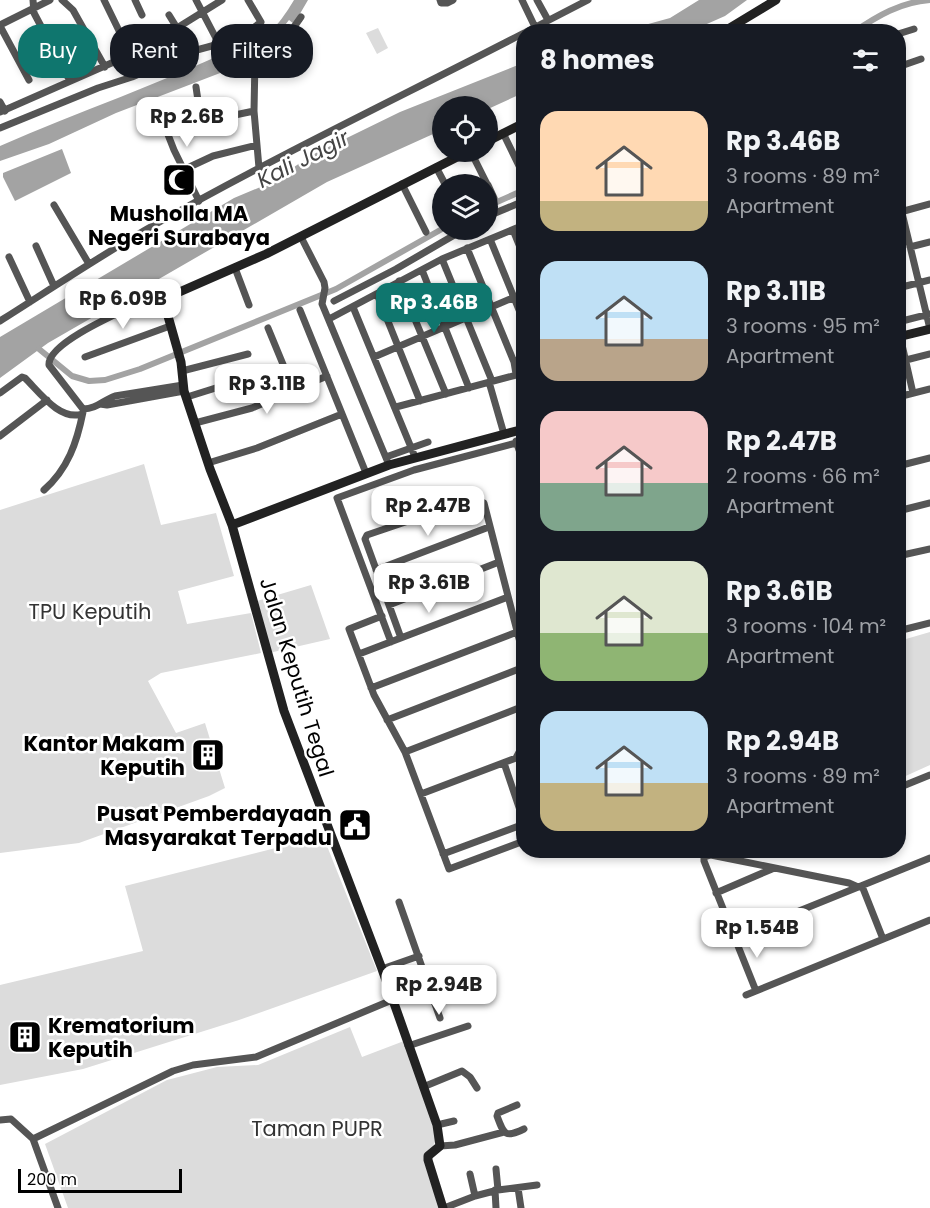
<!DOCTYPE html>
<html lang="en">
<head>
<meta charset="utf-8">
<style>
	:root { --surface:#171b24; --page:#242831; --text:#f1f3f6; --muted:#9ea1a6; --accent:#0f766e }
	body { margin:0; font-family:Poppins,sans-serif; background:var(--page); color:var(--text); height:100vh; display:flex; flex-direction:column; font-size:22px; white-space:nowrap }
	* { box-sizing:border-box; margin:0 }
	p { font-size:20px; color:var(--muted) }
	.icon { flex:none; width:33px; height:33px; fill:none; stroke:currentColor; stroke-width:2; stroke-linecap:round; stroke-linejoin:round }
	.map { position:relative; flex:1; overflow:hidden }
	.details { position:absolute; left:516px; top:24px; width:390px; height:834px; display:flex; flex-direction:column; background:var(--surface); border-radius:24px; box-shadow:0 3px 9px #0003 }
	.details>* { flex:none }
	.banner { position:absolute; left:18px; top:24px; width:408px; height:54px; display:flex; gap:12px }
	.controls { position:absolute; left:432px; top:96px; display:grid; gap:12px }
	.controls a { display:grid; place-items:center; width:66px; height:66px; border-radius:50%; background:var(--surface); box-shadow:0 3px 9px #0003; font-size:30px }
	.scale { position:absolute; left:18px; bottom:15px; width:164px; box-sizing:border-box; padding-left:6px; border:3px solid #000; border-top:0; font-size:16px; line-height:21px; white-space:nowrap; color:#000; -webkit-text-stroke:4px #fff; paint-order:stroke }
	.price { position:absolute; translate:-50% -51px; padding:0 14px; border-radius:12px; background:#fff; color:#222; font-size:20px; line-height:39px; filter:drop-shadow(0 2px 3px #0008) }
	.price::after { content:''; position:absolute; left:50%; top:36px; width:18px; height:14px; margin-left:-9px; background:inherit; clip-path:polygon(0 0,100% 0,50% 100%) }
	.price.active { background:var(--accent); color:#fff }
	ul { padding:0; list-style:none }
	li { display:flex; align-items:center; gap:18px; height:150px; padding:0 24px }
	li span { display:grid; place-items:center; flex:none; width:168px; height:120px; border-radius:18px; color:#555 }
	li>.icon { margin-inline-start:auto }
	span .icon { width:72px; height:72px; fill:#fffc; stroke-width:1 }
	li b { font-size:26px }
	h2 { display:flex; justify-content:space-between; align-items:center; height:72px; padding:0 24px; font-size:26px }
	.tag { padding:0 21px; border-radius:24px; background:var(--surface); box-shadow:0 3px 9px #0003; font-size:21px; line-height:54px }
	.tag.active { background:var(--accent); color:#fff }
	.map>svg:first-child { display:block }
	.green { fill:#dcdcdc }
	.water { fill:#a3a3a3 }
	.lines { fill:none; stroke-linecap:round; stroke-linejoin:round }
	.canal { stroke:#a3a3a3; stroke-width:6 }
	.street { stroke:#555; stroke-width:7 }
	.secondary { stroke:#222; stroke-width:9 }
	.labels { text-anchor:middle; dominant-baseline:central; stroke-width:5; stroke-linejoin:round; paint-order:stroke }
	.poi-label { font-size:21px; font-weight:bold; fill:#000; stroke:#fff; text-anchor:end }
	.park-label { font-size:21px; fill:#333; stroke:#fff }
	.street-label { font-size:21px; fill:#000; stroke:#fff }
	.water-label { font-size:22px; font-style:italic; fill:#444; stroke:#fff }
</style>
</head>
<body>
<div class="map">
<svg width="930" height="1208" viewBox="0 0 930 1208">
	<rect width="100%" height="100%" fill="#fff"/>
	<!-- green -->
	<path class="green" d="M378 28 388 48 377 54 366 33Z
		M144 464 161 525 216 513 234 576 178 591 187 624 251 613 261 653 161 673 148 681 176 733 205 723 225 788 209 796 79 843 0 853V510Z
		M311 585 330 639 269 653 257 601Z
		M930 632V765L899 779V641Z
		M323 836 377 971 239 1020 83 1069 0 1085V985L143 951 125 886Z
		M350 1027 362 1057 404 1041 437 1138 426 1160 438 1208H68L45 1144 167 1080 217 1067 258 1065Z"/>
	<!-- water -->
	<path class="water" d="M294 0H308L294 24 289 20 278 34 283 38 264 52 249 56 241 65 116 113 49 144 0 161V146C79 111 161 84 239 46 265 45 282 20 294 0Z
		M699 0H747L725 16 691 31H623L670 18Z
		M523 63V93L488 109V106H442V130L327 182 48 343 0 378V337L234 198 270 183 312 155 400 112Z
		M62 149 71 173 15 201 3 177V173Z"/>
	<g class="lines">
		<!-- canal -->
		<path class="canal" d="M854 32C877 16 901 2 930 0
			M488 206 524 190
			M39 349 72 376 89 381 105 380 140 369 336 289 442 229"/>
		<!-- street -->
		<path class="street" d="M33 0 34 13 70 81
			M62 0 73 10 105 67
			M104 0 125 43
			M135 0 142 15
			M196 0 219 44 222 45 243 36 261 22 248 0
			M440 0 441 3H447L453 0
			M522 0 535 27
			M537 0 548 20
			M169 15 177 28 222 0
			M0 25 50 0
			M0 26 29 80
			M526 32 588 0
			M898 34 914 29
			M243 36 255 59 254 111 259 168
			M255 59C277 51 288 36 301 17
			M898 67 921 59
			M196 87 201 121
			M0 102 5 111
			M156 104 174 150 199 201
			M0 112 132 54H136L144 72
			M0 128 98 88 132 77 193 51 219 44
			M167 133 187 125 254 111
			M503 133 524 176
			M471 152 487 184
			M436 167 445 184
			M183 170 213 156 257 145
			M402 184 426 232
			M488 185 494 198
			M930 204 904 211 902 213 930 329
			M54 205 89 264
			M488 216 524 201
			M513 230 524 257
			M301 237 324 282 325 288 322 304 389 465
			M490 239 524 322
			M36 246 54 286
			M910 247 930 242
			M467 248 514 362
			M9 257 30 302
			M442 259 492 381
			M235 268 249 305
			M422 270 469 388
			M399 281 446 394
			M898 288 930 280
			M377 294 420 401
			M334 301 396 269 463 230
			M353 307 415 457
			M300 310 366 473
			M329 319 442 259 524 225
			M0 321C49 290 97 258 147 229 270 159 398 98 524 33
			M898 322 930 314
			M268 328 294 391
			M900 336 913 393
			M85 357 170 326
			M374 357 524 293
			M906 360 930 354
			M182 371 248 354
			M516 374 514 362 524 358
			M489 382 504 434
			M0 393 22 377 25 378C40 393 60 421 82 414
			M187 397 267 372
			M898 397 930 389
			M100 404 107 405 184 391
			M396 407 524 373
			M83 409 49 365C47 341 133 307 154 296H161L165 299
			M83 409C97 409 103 400 115 396L183 385
			M195 423 252 408 327 376
			M0 436 47 400
			M516 441 519 450 524 455
			M386 457 428 442
			M208 463 257 448 342 414
			M898 466 930 458
			M44 490C68 469 77 442 83 412
			M898 511 930 503
			M898 556 930 549
			M376 570 489 527
			M389 605 499 562
			M382 616 349 629 374 695 405 752 449 869 524 841
			M898 631 930 623
			M401 638 365 539 367 535 420 517 480 502 484 503 524 658
			M391 642 337 498 414 470 524 441
			M359 654 508 597
			M371 688 517 632
			M387 720 524 667
			M405 752 524 706
			M504 763 524 822
			M898 788 930 775
			M421 794 516 758 524 743
			M443 854 524 824
			M862 886 883 939
			M716 893 772 869
			M399 902 435 1004 457 997
			M735 937 930 858
			M382 969 419 956
			M756 991 704 861V857L711 855 849 883 858 887
			M746 995 930 920
			M435 1004 440 1018
			M408 1046 468 1026
			M423 1087 462 1071 470 1077 477 1088
			M517 1105 498 1113 497 1116C504 1135 505 1138 524 1129
			M0 1120 11 1119 33 1139 58 1208
			M437 1125 454 1121
			M33 1139 173 1071 193 1065 256 1057 392 1000
			M440 1146 455 1145 504 1132
			M496 1169 498 1190
			M470 1174 475 1196
			M518 1188 521 1208
			M495 1190 496 1208
			M444 1208 475 1196 498 1190 537 1185"/>
		<!-- secondary -->
		<path class="secondary" d="M723 32 776 0
			M488 141 524 123
			M898 337 930 329
			M232 525 389 465 524 429
			M443 1208 428 1160V1156L440 1146 437 1125 382 969 284 711 232 525 210 469 184 391 181 362 164 302 168 297 266 254 467 152"/>
	</g>
	<!-- icons -->
	<defs>
		<g id="mosque-square" transform="scale(1.725)"><rect x="-9" y="-9" width="18" height="18" rx="4" fill="#000" stroke="#fff"/><path d="M3.5-4.9A6 6 0 1 0 3.5 4.9A5 5 0 1 1 3.5-4.9Z" fill="#fff"/></g>
		<g id="building-square" transform="scale(1.725)"><rect x="-9" y="-9" width="18" height="18" rx="4" fill="#000" stroke="#fff"/><path d="M-4-6H4V6H1V3H-1V6H-4ZM-2.5-4.3h1.7v1.8h-1.7ZM.8-4.3h1.7v1.8H.8ZM-2.5-1h1.7V.8h-1.7ZM.8-1h1.7V.8H.8Z" fill="#fff"/></g>
		<g id="civic-square" transform="scale(1.725)"><rect x="-9" y="-9" width="18" height="18" rx="4" fill="#000" stroke="#fff"/><path d="M-.6-6.5H3V-4.5H.6V-3L4-1V1h2V6H-6V1h2V-1L-.6-3ZM-1.2 2.5V6h2.4V2.5Z" fill="#fff"/></g>
	</defs>
	<g fill-rule="evenodd">
		<use href="#mosque-square" x="179" y="180"/>
		<use href="#building-square" x="208" y="755"/>
		<use href="#civic-square" x="355" y="825"/>
		<use href="#building-square" x="25" y="1037"/>
	</g>
	<g class="labels">
		<!-- poi labels -->
		<g class="poi-label">
			<text x="179" y="213" text-anchor="middle">Musholla MA<tspan x="179" dy="24">Negeri Surabaya</tspan></text>
			<text x="185" y="743">Kantor Makam<tspan x="185" dy="24">Keputih</tspan></text>
			<text x="332" y="813">Pusat Pemberdayaan<tspan x="332" dy="24">Masyarakat Terpadu</tspan></text>
			<text x="48" y="1025" text-anchor="start">Krematorium<tspan x="48" dy="24">Keputih</tspan></text>
		</g>
		<!-- park labels -->
		<g class="park-label">
			<text x="90" y="611">TPU Keputih</text>
			<text x="317" y="1128">Taman PUPR</text>
		</g>
		<!-- street labels -->
		<g class="street-label">
			<text transform="translate(297 677) rotate(73)">Jalan Keputih Tegal</text>
		</g>
		<!-- water labels -->
		<g class="water-label">
			<text transform="translate(303 159) rotate(-27)">Kali Jagir</text>
		</g>
	</g>
</svg>
<div class="controls">
<a><svg class="icon" aria-label="locate" viewBox="0 0 24 24"><circle cx="12" cy="12" r="6"/><path d="M12 2v4M12 18v4M2 12h4M18 12h4"/></svg></a>
<a><svg class="icon" aria-label="layers" viewBox="0 0 24 24"><path d="M12 4l9 5-9 5-9-5zM3 14l9 5 9-5"/></svg></a>
</div>
<div class="scale">200 m</div>
<b class="price" style="left:187px;top:148px">Rp 2.6B</b>
<b class="price" style="left:123px;top:330px">Rp 6.09B</b>
<b class="price active" style="left:434px;top:334px">Rp 3.46B</b>
<b class="price" style="left:267px;top:415px">Rp 3.11B</b>
<b class="price" style="left:428px;top:537px">Rp 2.47B</b>
<b class="price" style="left:429px;top:614px">Rp 3.61B</b>
<b class="price" style="left:757px;top:959px">Rp 1.54B</b>
<b class="price" style="left:439px;top:1016px">Rp 2.94B</b>
<div class="banner">
<a class="tag active">Buy</a>
<a class="tag">Rent</a>
<a class="tag">Filters</a>
</div>
<section class="details">
<h2>8 homes<svg class="icon" aria-label="filters" viewBox="0 0 24 24"><path d="M4 7h16M4 17h16"/><circle cx="9" cy="7" r="2"/><circle cx="15" cy="17" r="2"/></svg></h2>
<ul>
<li><span style="background:linear-gradient(#ffd9b3 75%,#c2b280 0)"><svg class="icon" aria-label="home" viewBox="0 0 24 24"><path d="M3 11l9-7 9 7M6 9v11h12V9"/></svg></span><div><b>Rp 3.46B</b><p>3 rooms · 89 m²</p><p>Apartment</p></div></li>
<li><span style="background:linear-gradient(#bfe0f5 65%,#b9a48a 0)"><svg class="icon" aria-label="home" viewBox="0 0 24 24"><path d="M3 11l9-7 9 7M6 9v11h12V9"/></svg></span><div><b>Rp 3.11B</b><p>3 rooms · 95 m²</p><p>Apartment</p></div></li>
<li><span style="background:linear-gradient(#f6c9c9 60%,#7fa58c 0)"><svg class="icon" aria-label="home" viewBox="0 0 24 24"><path d="M3 11l9-7 9 7M6 9v11h12V9"/></svg></span><div><b>Rp 2.47B</b><p>2 rooms · 66 m²</p><p>Apartment</p></div></li>
<li><span style="background:linear-gradient(#dfe7d0 60%,#8fb573 0)"><svg class="icon" aria-label="home" viewBox="0 0 24 24"><path d="M3 11l9-7 9 7M6 9v11h12V9"/></svg></span><div><b>Rp 3.61B</b><p>3 rooms · 104 m²</p><p>Apartment</p></div></li>
<li><span style="background:linear-gradient(#bfe0f5 60%,#c2b280 0)"><svg class="icon" aria-label="home" viewBox="0 0 24 24"><path d="M3 11l9-7 9 7M6 9v11h12V9"/></svg></span><div><b>Rp 2.94B</b><p>3 rooms · 89 m²</p><p>Apartment</p></div></li>
</ul>
</section>
</div>
</body>
</html>
